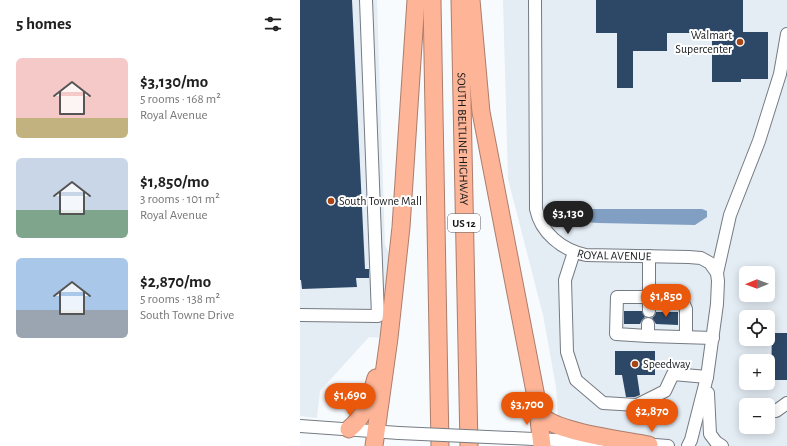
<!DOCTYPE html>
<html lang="en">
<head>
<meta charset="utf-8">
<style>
	:root { --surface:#fff; --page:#f2f2f2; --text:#222; --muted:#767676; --accent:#ea580c }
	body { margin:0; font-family:"Alegreya Sans",sans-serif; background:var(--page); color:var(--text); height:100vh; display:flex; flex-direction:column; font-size:15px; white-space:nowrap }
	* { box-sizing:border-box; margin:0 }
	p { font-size:13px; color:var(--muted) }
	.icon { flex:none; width:22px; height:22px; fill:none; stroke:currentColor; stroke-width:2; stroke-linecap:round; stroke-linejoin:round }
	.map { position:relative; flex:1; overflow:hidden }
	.side { display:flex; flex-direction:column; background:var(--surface); width:300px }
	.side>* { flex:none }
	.needle { width:26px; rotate:269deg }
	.buttons { position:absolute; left:439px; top:266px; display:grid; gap:8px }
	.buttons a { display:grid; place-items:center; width:36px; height:36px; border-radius:6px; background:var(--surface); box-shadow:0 2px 10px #0003; font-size:20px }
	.price { position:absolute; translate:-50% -34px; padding:0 9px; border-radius:14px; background:var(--accent); color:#fff; font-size:13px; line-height:26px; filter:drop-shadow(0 1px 2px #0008) }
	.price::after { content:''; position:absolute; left:50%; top:24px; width:12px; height:9px; margin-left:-6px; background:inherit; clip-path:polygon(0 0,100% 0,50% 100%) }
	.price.on { background:#222; color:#fff }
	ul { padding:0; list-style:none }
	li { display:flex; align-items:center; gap:12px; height:100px; padding:0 16px }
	li span { display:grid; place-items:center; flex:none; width:112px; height:80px; border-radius:6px; color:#555 }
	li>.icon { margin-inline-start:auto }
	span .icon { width:48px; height:48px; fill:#fffc; stroke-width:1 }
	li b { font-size:17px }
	h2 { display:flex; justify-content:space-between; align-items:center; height:48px; padding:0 16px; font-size:17px }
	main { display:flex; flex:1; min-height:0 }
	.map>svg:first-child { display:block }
	.built { fill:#e4ecf4; fill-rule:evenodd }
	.water { fill:#809fc2 }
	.building { fill:#2d4867 }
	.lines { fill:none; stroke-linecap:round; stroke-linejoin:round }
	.minor-casing { stroke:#757b83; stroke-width:14 }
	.highway-casing { stroke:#ac7d6c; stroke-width:19 }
	.minor { stroke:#fff; stroke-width:12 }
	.highway { stroke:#fdb497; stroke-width:17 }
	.minor-bridge-casing { stroke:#757b83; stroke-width:14; stroke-linecap:butt }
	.minor-bridge { stroke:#fff; stroke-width:12 }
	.poi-dot { fill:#a94513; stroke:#fff; stroke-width:1.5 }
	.labels { text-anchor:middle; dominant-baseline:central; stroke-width:4; stroke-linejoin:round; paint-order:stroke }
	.shield { fill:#fff; stroke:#5c5d5f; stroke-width:1 }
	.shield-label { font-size:11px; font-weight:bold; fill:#16181b }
	.poi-label { font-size:12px; fill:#16181b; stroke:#fff; text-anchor:start }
	.street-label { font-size:12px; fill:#16181b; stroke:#fff }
</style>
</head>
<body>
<main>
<section class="side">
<h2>5 homes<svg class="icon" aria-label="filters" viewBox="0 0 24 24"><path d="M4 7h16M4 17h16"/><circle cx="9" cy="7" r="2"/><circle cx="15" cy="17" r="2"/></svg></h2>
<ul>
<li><span style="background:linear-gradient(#f6c9c9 75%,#c2b280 0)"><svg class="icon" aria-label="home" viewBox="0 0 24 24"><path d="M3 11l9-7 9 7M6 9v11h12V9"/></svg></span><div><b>$3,130/mo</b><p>5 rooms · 168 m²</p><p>Royal Avenue</p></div></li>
<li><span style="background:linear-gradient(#c9d6e8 65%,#7fa58c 0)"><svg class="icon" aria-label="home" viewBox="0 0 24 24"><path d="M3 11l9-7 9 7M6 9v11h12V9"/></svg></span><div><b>$1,850/mo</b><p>3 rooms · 101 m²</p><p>Royal Avenue</p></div></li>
<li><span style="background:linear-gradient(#a9c7e8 65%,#9aa5b1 0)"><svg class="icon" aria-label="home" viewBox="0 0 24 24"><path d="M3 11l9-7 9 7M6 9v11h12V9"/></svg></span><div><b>$2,870/mo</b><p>5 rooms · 138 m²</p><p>South Towne Drive</p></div></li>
</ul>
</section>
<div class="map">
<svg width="487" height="446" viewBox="0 0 487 446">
	<rect width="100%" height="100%" fill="#f8fbfe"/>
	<!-- built -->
	<path class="built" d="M0 0H77L85 245 91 257 82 338 69 337 20 391 17 418 0 416Z
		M203 0H487V446H260L256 387 243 315 208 179ZM446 273H468V295H446ZM446 317H468V339H446ZM446 361H468V383H446ZM446 405H468V427H446Z"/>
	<!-- water -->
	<path class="water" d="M277 205 292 209H402L407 211V217L395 225 299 223 283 222 274 218 273 210Z"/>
	<!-- building -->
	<path class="building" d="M0 0H52L65 269H69V278H56L57 287 2 289 1 280H0Z
		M296 0H443V32H468V79H441V82H412V33H367V51H333V88H317V33H296Z
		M324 311H342L345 317 342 320 340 324H324Z
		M356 312H378V325L356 324 352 318 355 315Z
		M472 333H487V380H471Z
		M315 351H355V375H337L340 395 335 397H326L322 375H315Z"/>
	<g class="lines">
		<!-- minor casing -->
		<g class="minor-casing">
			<g id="minor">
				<path id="s1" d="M235 0 236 209C241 233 262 250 286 255L389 257 401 258 410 263 417 273 418 281 417 304 407 377 391 440 388 446"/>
				<path d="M274 252 265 280 267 352 276 380 303 403 337 405 365 391 373 374 407 377"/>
				<path d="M417 273 430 215 459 141 480 74 487 34"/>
				<path d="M349 311V256"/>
				<path d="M0 315 78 316 66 0"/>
				<path d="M348 324V336L413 338"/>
				<path d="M348 336 316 334 317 297H373L381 298 386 309V337"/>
				<path d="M408 393 410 434 416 442 422 446"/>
				<path d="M476 411 487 403"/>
				<path d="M0 426 99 433"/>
				<path d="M212 438 299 442"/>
				<path d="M341 444 368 446"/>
			</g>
		</g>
		<!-- highway casing -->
		<g class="highway-casing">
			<g id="highway">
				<path d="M132 0 140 446"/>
				<path id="s2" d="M160 0 169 446"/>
				<path d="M171 0 181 112 237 402 242 446"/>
				<path d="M238 407C240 411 241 415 244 418 263 433 324 440 349 445"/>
				<path d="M49 429C65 416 71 397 76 378"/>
				<path d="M74 446 89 338 101 227 116 0"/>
			</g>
		</g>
		<!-- minor -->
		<use href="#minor" class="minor"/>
		<!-- highway -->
		<use href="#highway" class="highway"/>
		<!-- minor-bridge casing -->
		<g class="minor-bridge-casing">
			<path id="minor-bridge" d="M99 433 212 438"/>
		</g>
		<!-- minor-bridge -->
		<use href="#minor-bridge" class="minor-bridge"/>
	</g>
	<!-- markers -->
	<g class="poi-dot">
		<circle cx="440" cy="42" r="4"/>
		<circle cx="31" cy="201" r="4"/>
		<circle cx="335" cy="364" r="4"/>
	</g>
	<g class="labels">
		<!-- shield labels -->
		<rect class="shield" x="148" y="214" width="32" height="18" rx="3"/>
		<g class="shield-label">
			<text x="164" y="223">US 12</text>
		</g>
		<!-- poi labels -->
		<g class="poi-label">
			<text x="432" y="35" text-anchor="end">Walmart<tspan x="432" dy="14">Supercenter</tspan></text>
			<text x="39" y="201">South Towne Mall</text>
			<text x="343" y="364">Speedway</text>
		</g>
		<!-- street labels -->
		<g class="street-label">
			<text stroke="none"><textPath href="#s2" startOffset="139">SOUTH BELTLINE HIGHWAY</textPath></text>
			<text stroke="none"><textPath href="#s1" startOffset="309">ROYAL AVENUE</textPath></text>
		</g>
	</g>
</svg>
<div class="buttons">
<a><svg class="needle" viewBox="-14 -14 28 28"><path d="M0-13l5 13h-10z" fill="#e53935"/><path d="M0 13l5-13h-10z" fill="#767676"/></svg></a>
<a><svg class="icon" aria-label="locate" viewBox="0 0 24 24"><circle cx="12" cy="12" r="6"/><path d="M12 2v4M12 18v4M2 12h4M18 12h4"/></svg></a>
<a>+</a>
<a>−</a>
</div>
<b class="price on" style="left:268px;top:235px">$3,130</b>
<b class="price" style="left:366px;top:318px">$1,850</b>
<b class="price" style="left:50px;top:417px">$1,690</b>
<b class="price" style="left:227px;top:426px">$3,700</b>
<b class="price" style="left:352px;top:433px">$2,870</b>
</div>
</main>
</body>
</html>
